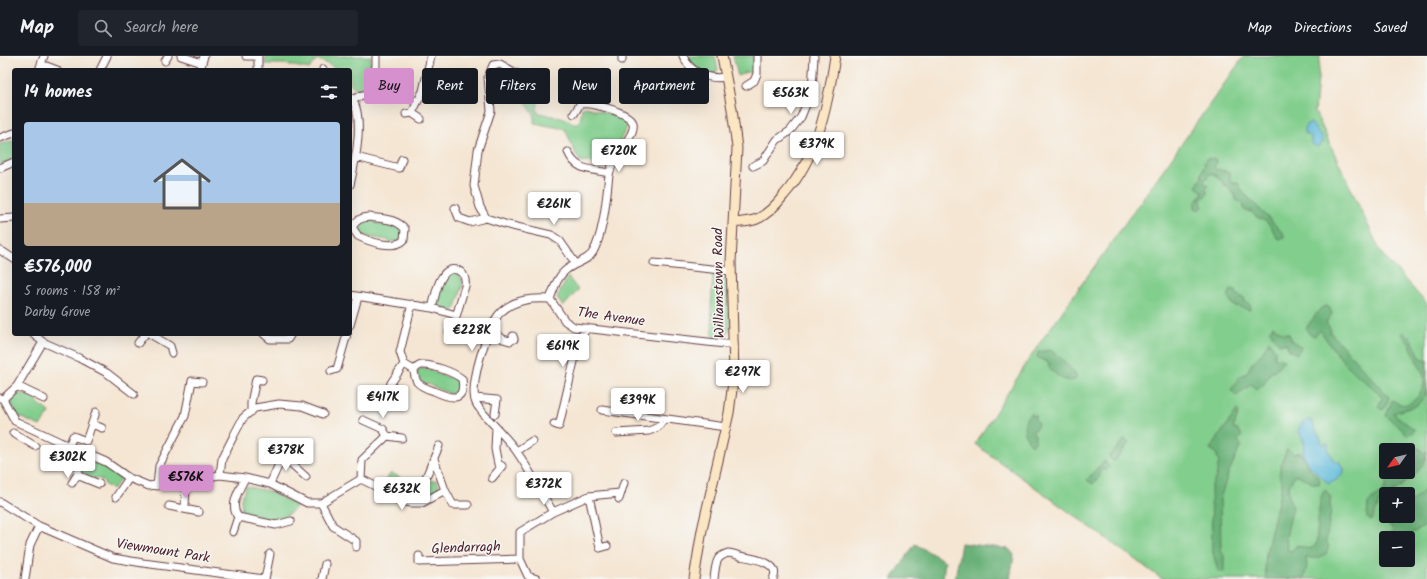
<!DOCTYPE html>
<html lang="en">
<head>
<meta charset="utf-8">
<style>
	:root { --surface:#171b24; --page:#20242c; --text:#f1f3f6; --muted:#9ea1a6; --line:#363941; --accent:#d690ce }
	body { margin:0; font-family:Kalam,sans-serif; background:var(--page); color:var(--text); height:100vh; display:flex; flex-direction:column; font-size:15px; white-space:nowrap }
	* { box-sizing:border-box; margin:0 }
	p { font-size:13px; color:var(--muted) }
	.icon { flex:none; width:22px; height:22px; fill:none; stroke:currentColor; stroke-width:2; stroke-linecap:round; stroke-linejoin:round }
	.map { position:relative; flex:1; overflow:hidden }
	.side { position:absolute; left:12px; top:12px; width:340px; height:268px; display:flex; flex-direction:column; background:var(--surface); border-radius:4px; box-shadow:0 4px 16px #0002 }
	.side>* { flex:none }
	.banner { position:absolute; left:364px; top:12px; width:380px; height:36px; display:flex; gap:8px }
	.needle { width:26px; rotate:236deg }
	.controls { position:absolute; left:1379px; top:387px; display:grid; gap:8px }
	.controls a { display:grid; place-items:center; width:36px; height:36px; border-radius:4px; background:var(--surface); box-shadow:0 4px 16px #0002; font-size:20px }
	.price { position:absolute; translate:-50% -34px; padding:0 9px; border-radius:4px; background:#fff; color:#222; font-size:13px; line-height:26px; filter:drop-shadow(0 1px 2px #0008) }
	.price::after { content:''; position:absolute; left:50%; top:24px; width:12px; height:9px; margin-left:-6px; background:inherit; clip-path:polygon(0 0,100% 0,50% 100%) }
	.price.active { background:var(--accent); color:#111 }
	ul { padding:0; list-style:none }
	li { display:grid; align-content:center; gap:8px; height:212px; padding:0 12px }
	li+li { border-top:1px solid var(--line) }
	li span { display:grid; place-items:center; height:124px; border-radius:4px; color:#555 }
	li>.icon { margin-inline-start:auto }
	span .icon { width:72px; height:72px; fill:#fffc; stroke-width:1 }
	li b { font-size:17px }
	h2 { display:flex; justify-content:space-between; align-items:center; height:48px; padding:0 12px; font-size:17px }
	.pill { padding:0 14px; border-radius:4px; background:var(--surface); box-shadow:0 4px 16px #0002; font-size:14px; line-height:36px }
	.pill.active { background:var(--accent); color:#111 }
	header { display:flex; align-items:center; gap:24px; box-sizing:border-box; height:56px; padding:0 20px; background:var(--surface); border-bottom:1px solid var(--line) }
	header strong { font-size:19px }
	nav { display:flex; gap:22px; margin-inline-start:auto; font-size:14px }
	.search { width:280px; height:36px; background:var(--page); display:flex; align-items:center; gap:10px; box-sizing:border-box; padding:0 14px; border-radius:4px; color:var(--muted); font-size:15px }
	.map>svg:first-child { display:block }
	.green { fill:#82ce8d; stroke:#66765c; fill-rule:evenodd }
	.forest { fill:#69b178; stroke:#5a6852 }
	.water { fill:#5cb9da; stroke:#536c82 }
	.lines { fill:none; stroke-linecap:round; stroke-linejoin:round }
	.street-casing { stroke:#643d44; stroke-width:9 }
	.secondary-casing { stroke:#643d44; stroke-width:11 }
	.street { stroke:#fff; stroke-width:7 }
	.secondary { stroke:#fbe6c4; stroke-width:9 }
	.labels { text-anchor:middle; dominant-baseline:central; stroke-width:3; stroke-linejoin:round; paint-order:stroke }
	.street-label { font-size:14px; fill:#4a1f2b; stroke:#f6f6f2 }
</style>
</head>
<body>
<header>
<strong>Map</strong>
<div class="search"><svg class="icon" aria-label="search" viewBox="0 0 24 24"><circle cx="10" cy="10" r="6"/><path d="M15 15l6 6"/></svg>Search here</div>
<nav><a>Map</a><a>Directions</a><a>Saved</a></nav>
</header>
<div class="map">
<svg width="1427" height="523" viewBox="0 0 1427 523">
	<rect width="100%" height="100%" fill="#f6f6f2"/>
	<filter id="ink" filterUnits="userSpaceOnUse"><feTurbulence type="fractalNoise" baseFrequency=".025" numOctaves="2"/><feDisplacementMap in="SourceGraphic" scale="8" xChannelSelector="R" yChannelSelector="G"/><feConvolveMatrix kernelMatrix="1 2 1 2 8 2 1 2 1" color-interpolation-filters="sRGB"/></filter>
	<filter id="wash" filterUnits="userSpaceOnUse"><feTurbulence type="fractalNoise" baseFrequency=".012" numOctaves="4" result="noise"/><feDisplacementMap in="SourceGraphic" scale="16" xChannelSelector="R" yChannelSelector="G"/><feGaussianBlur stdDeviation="0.9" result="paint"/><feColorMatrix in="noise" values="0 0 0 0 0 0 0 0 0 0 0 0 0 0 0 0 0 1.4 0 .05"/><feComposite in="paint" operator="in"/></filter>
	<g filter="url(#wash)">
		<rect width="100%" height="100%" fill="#f5e6d3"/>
		<!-- green -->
		<path class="green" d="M266 0H371L370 20 376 30 356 33 350 27V14H336L332 10 317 3 309 13 284 8H265Z
			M686 0H715L718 14C717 14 714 18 713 18 706 22 689 6 686 0Z
			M733 0H755L754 23 751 21 752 17 746 16 738 20Z
			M1244 0H1320L1315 56 1381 197 1427 248V523H1162L975 388 1037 291ZM1386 394H1408V416H1386ZM1386 438H1408V460H1386ZM1386 482H1408V504H1386Z
			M499 14 511 18 516 30 520 29 527 25 540 32 537 55 540 57 569 64 573 68H578L581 61 582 52 586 51 623 62 628 69 607 109 580 105 576 98 565 73 534 67V59L520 37 495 34 492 22 495 16Z
			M12 85H14V103L0 109V88Z
			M371 164C377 169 388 169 395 168L401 172 402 180 399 185 389 186 388 184C378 182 363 182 357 175L359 166Z
			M453 216 459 218 463 227 456 252 452 255 438 250 436 248C439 237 441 220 453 216Z
			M713 217 721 218 727 225 730 270 726 281 713 283 711 252Z
			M568 221 578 234 563 251 557 241Z
			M420 312 432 314C435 318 448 322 453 321L460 325 461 330 456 339 445 336 428 328H425C420 325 418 322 417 316Z
			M15 336 32 341 39 348 50 357 40 370 17 360 11 347Z
			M88 403 105 409 122 421 113 434 105 429 104 426 98 422 95 423 83 418V415Z
			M391 417 416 428 437 424 439 432 421 444 400 441 382 429Z
			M246 430 271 436 297 450C279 471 265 462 242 457L241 443Z"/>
		<!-- forest -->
		<path class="forest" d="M1207 102 1215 103 1217 106 1214 111 1215 113 1230 116V125L1238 127 1242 135 1284 178V181L1280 183 1277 182C1274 176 1271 169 1265 165 1258 161 1257 163 1252 156L1244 154 1243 147 1235 144V138L1231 136 1229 131 1224 129 1222 125 1216 121V119L1211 117 1207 122 1205 123 1204 127 1208 129 1206 133 1207 135V139L1201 143V147L1203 151 1201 153H1195V147L1203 136 1196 131 1202 121 1201 118 1205 109 1204 107Z
			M1231 234 1236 235 1237 239 1245 243 1244 245 1249 248 1251 251 1250 254C1244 253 1240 250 1234 250L1228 241Z
			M1326 250 1330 252 1332 258 1326 266 1331 274 1330 276 1389 341 1385 352 1382 354 1378 351 1382 342C1374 330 1361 324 1351 313 1339 302 1329 288 1320 274L1315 280 1309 278 1306 272 1321 252Z
			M1273 270 1283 277 1289 278 1292 285 1301 291 1297 298 1289 294 1286 287 1279 288 1270 275Z
			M1404 276 1412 284 1420 301 1425 304H1427L1426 340 1416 350 1393 357 1415 374 1408 379 1386 360 1392 344C1394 345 1398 348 1400 348 1413 352 1426 333 1424 321 1423 315 1419 310 1416 304 1410 291 1413 290 1401 278Z
			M1269 285 1275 294V302L1284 304 1274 315 1272 314 1264 328 1257 334 1251 328 1237 340 1231 334 1239 321 1247 317 1252 307 1263 296Z
			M1050 294C1060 300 1070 311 1077 321L1075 324C1064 327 1056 319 1049 312V307L1037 301 1038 296Z
			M1237 354 1239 356 1233 373 1238 374 1242 379 1238 385 1241 389 1228 418 1220 443 1221 494 1224 500V516H1218L1212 493 1211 431 1216 421 1219 405 1215 396 1210 393Z
			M1031 356 1032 360 1035 359 1037 360 1035 363 1038 367 1036 373 1033 374V377L1035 378V387L1031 389C1023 377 1021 367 1031 356Z
			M1125 383 1129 387 1114 406 1109 401Z
			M1416 392 1421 393 1422 396 1424 397 1426 395H1427C1427 413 1407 424 1395 435L1390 438H1386V441L1380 445 1372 464 1367 462 1368 447C1381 436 1389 435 1387 416H1408V401Z
			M1287 393 1294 398 1300 396 1310 414 1320 423 1319 428 1312 427 1296 418C1287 429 1286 438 1293 451 1291 462 1282 486 1289 495L1293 494 1297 489 1310 493 1316 489 1320 443 1325 433 1331 442 1330 448 1331 454 1326 485 1329 490 1326 498 1316 502H1306L1307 509 1304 523H1266L1265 509 1266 497 1282 428C1276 417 1282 405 1287 393Z
			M1105 405 1110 411 1106 415 1103 413 1100 415V420L1093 428 1087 424 1098 411Z
			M1424 435H1427V469L1403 482H1391L1388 479 1394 475 1386 466 1393 460H1408V448Z
			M961 487 1009 493 1014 499 1010 523H955Z
			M915 488 945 505 943 523H892Z"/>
		<!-- water -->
		<path class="water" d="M1310 67 1312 68 1318 77 1323 82V87L1317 91 1311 87V81L1304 77V73L1307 68Z
			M1307 364 1312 365C1313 371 1315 373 1318 378 1321 381 1320 384 1323 388L1328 387V394L1334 405H1339L1341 409 1344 412V417L1338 423 1329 428 1312 413 1305 403 1303 398 1304 386 1298 374 1302 367Z"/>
	</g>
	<g filter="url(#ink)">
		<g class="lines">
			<!-- street casing -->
			<g class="street-casing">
				<path id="street" d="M181 0 202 7
					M246 0H258
					M258 0V14
					M622 0V4
					M683 0C690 17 709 24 726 21
					M165 5 168 0
					M41 8 57 14
					M323 13V14
					M39 14 44 0
					M100 14 107 0
					M200 14 204 0
					M373 19 376 10V0
					M746 30 754 25 757 18V0
					M350 40C366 58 355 107 350 129
					M353 44 362 39 391 38 417 45
					M412 57 423 35 431 0
					M406 58 412 57 421 63
					M0 82 14 77
					M568 96C576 115 591 113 609 117
					M356 101 399 112 402 103
					M753 110 763 105 777 84 790 75 801 61 812 34 814 0
					M0 112 14 106
					M455 152 459 162 470 166 486 162 508 169 551 179 560 185 576 208
					M369 161C381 163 396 162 405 173L404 184C394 194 370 186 358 180L352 171C357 164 360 162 369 161Z
					M486 162 480 151 474 130 478 94 491 55 488 21 493 9 500 8 521 20 518 25
					M0 163 14 162
					M0 194 14 203
					M654 207 731 215
					M350 239 432 252 456 259
					M550 243C554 233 557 221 566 214 574 207 588 205 593 196 602 180 605 154 607 137 608 130 608 122 610 115 614 100 626 89 632 76 633 73 634 70 633 67 629 56 591 46 580 48L574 58
					M412 248 400 296 404 308 414 314C414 318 415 322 417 326 421 331 428 333 434 335 449 342 466 348 462 323 455 317 432 308 422 309 419 309 417 311 414 314
					M432 252C435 242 436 230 442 221 450 207 468 214 465 230L453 271 449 276
					M350 269 358 241
					M490 273 503 283 510 285 514 283 513 280
					M33 278 43 286 79 302 107 317 134 338
					M150 278 170 290 172 297
					M264 278 270 283H288L291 278
					M138 287 145 278
					M331 315 337 313 347 278
					M17 330 44 343
					M0 342 3 343 15 365 60 386 106 406 129 422 149 430 220 419 245 422 270 428 307 447H321L361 423
					M475 342 497 344 495 358
					M3 343 17 330 43 286
					M390 344 386 342 391 327 404 308
					M602 354 726 371
					M251 356V347L256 323 262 324
					M363 364 383 373 387 380
					M92 368 102 372
					M554 368 559 370 579 284 587 272
					M13 377 35 390
					M616 377 649 375 658 371 664 363
					M387 380 402 382
					M69 390 73 380 86 385 96 356
					M517 395 532 385
					M86 397 77 419 99 428
					M434 403 445 434 453 449H468
					M220 419 222 403 234 379 243 362 255 352 279 348 302 350 323 358
					M426 421 439 390
					M245 422C239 434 229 449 238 461L276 469 291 465
					M492 422 502 410 498 408 495 393 496 372
					M361 423 383 434 398 444 411 447H422L445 434
					M361 423 362 404 387 380
					M72 427 77 419
					M270 428 279 408 286 403 306 421
					M157 430 159 410 185 360 192 325 202 326
					M589 440 600 492 607 490
					M116 441 129 422
					M619 443 624 427
					M0 446 39 470 113 502 143 507 264 523
					M321 447 333 470 356 485V491
					M169 450 199 456
					M185 453 186 425
					M553 456C541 436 530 415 517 396 507 382 494 370 483 357 481 354 477 350 476 347 468 330 488 268 501 256 515 243 532 242 550 243L565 265 574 271 734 289
					M233 476 238 461
					M419 500V506L520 503
					M25 523 30 489 39 470
					M265 523 270 498
					M322 523 325 508
					M537 523 528 520 520 503V476L553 456 589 440 620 437
					M714 523C715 517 715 506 719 502 721 500 725 498 728 497 731 497 737 499 740 500 751 502 782 506 773 523"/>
			</g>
			<!-- secondary casing -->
			<g class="secondary-casing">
				<path id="secondary" d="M733 167C741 166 749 166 757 163 768 158 777 148 784 139 818 100 828 49 835 0
					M694 523 702 474 729 357 734 318 731 206 737 92 732 53 722 0"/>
			</g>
			<!-- street -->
			<use href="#street" class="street"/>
			<!-- secondary -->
			<use href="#secondary" class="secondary"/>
		</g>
	</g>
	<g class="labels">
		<!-- street labels -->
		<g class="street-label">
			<text transform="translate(719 227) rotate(-91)">Williamstown Road</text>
			<text transform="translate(611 261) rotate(8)">The Avenue</text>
			<text transform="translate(466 492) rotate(-2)">Glendarragh</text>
			<text transform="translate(163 495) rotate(9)">Viewmount Park</text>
		</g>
	</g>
</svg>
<div class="controls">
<a><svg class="needle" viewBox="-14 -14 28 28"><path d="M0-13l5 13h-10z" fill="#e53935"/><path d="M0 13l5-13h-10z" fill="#9ea1a6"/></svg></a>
<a>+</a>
<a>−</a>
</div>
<b class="price" style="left:791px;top:59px">€563K</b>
<b class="price" style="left:817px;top:110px">€379K</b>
<b class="price" style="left:619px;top:117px">€720K</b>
<b class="price" style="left:554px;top:170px">€261K</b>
<b class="price" style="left:472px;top:296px">€228K</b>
<b class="price" style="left:563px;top:312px">€619K</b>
<b class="price" style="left:743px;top:338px">€297K</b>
<b class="price" style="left:383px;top:363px">€417K</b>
<b class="price" style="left:638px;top:366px">€399K</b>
<b class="price" style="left:286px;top:416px">€378K</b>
<b class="price" style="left:68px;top:423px">€302K</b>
<b class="price active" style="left:186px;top:443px">€576K</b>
<b class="price" style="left:544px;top:450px">€372K</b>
<b class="price" style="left:402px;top:455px">€632K</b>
<div class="banner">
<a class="pill active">Buy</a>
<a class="pill">Rent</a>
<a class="pill">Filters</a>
<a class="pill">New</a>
<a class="pill">Apartment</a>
</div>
<section class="side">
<h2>14 homes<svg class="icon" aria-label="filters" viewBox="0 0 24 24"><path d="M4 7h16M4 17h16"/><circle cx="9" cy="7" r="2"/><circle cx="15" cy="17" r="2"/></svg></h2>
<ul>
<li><span style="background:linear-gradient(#a9c7e8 65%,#b9a48a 0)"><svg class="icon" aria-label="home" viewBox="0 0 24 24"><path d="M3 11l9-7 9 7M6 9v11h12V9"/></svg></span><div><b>€576,000</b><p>5 rooms · 158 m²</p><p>Darby Grove</p></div></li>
</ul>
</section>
</div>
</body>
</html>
